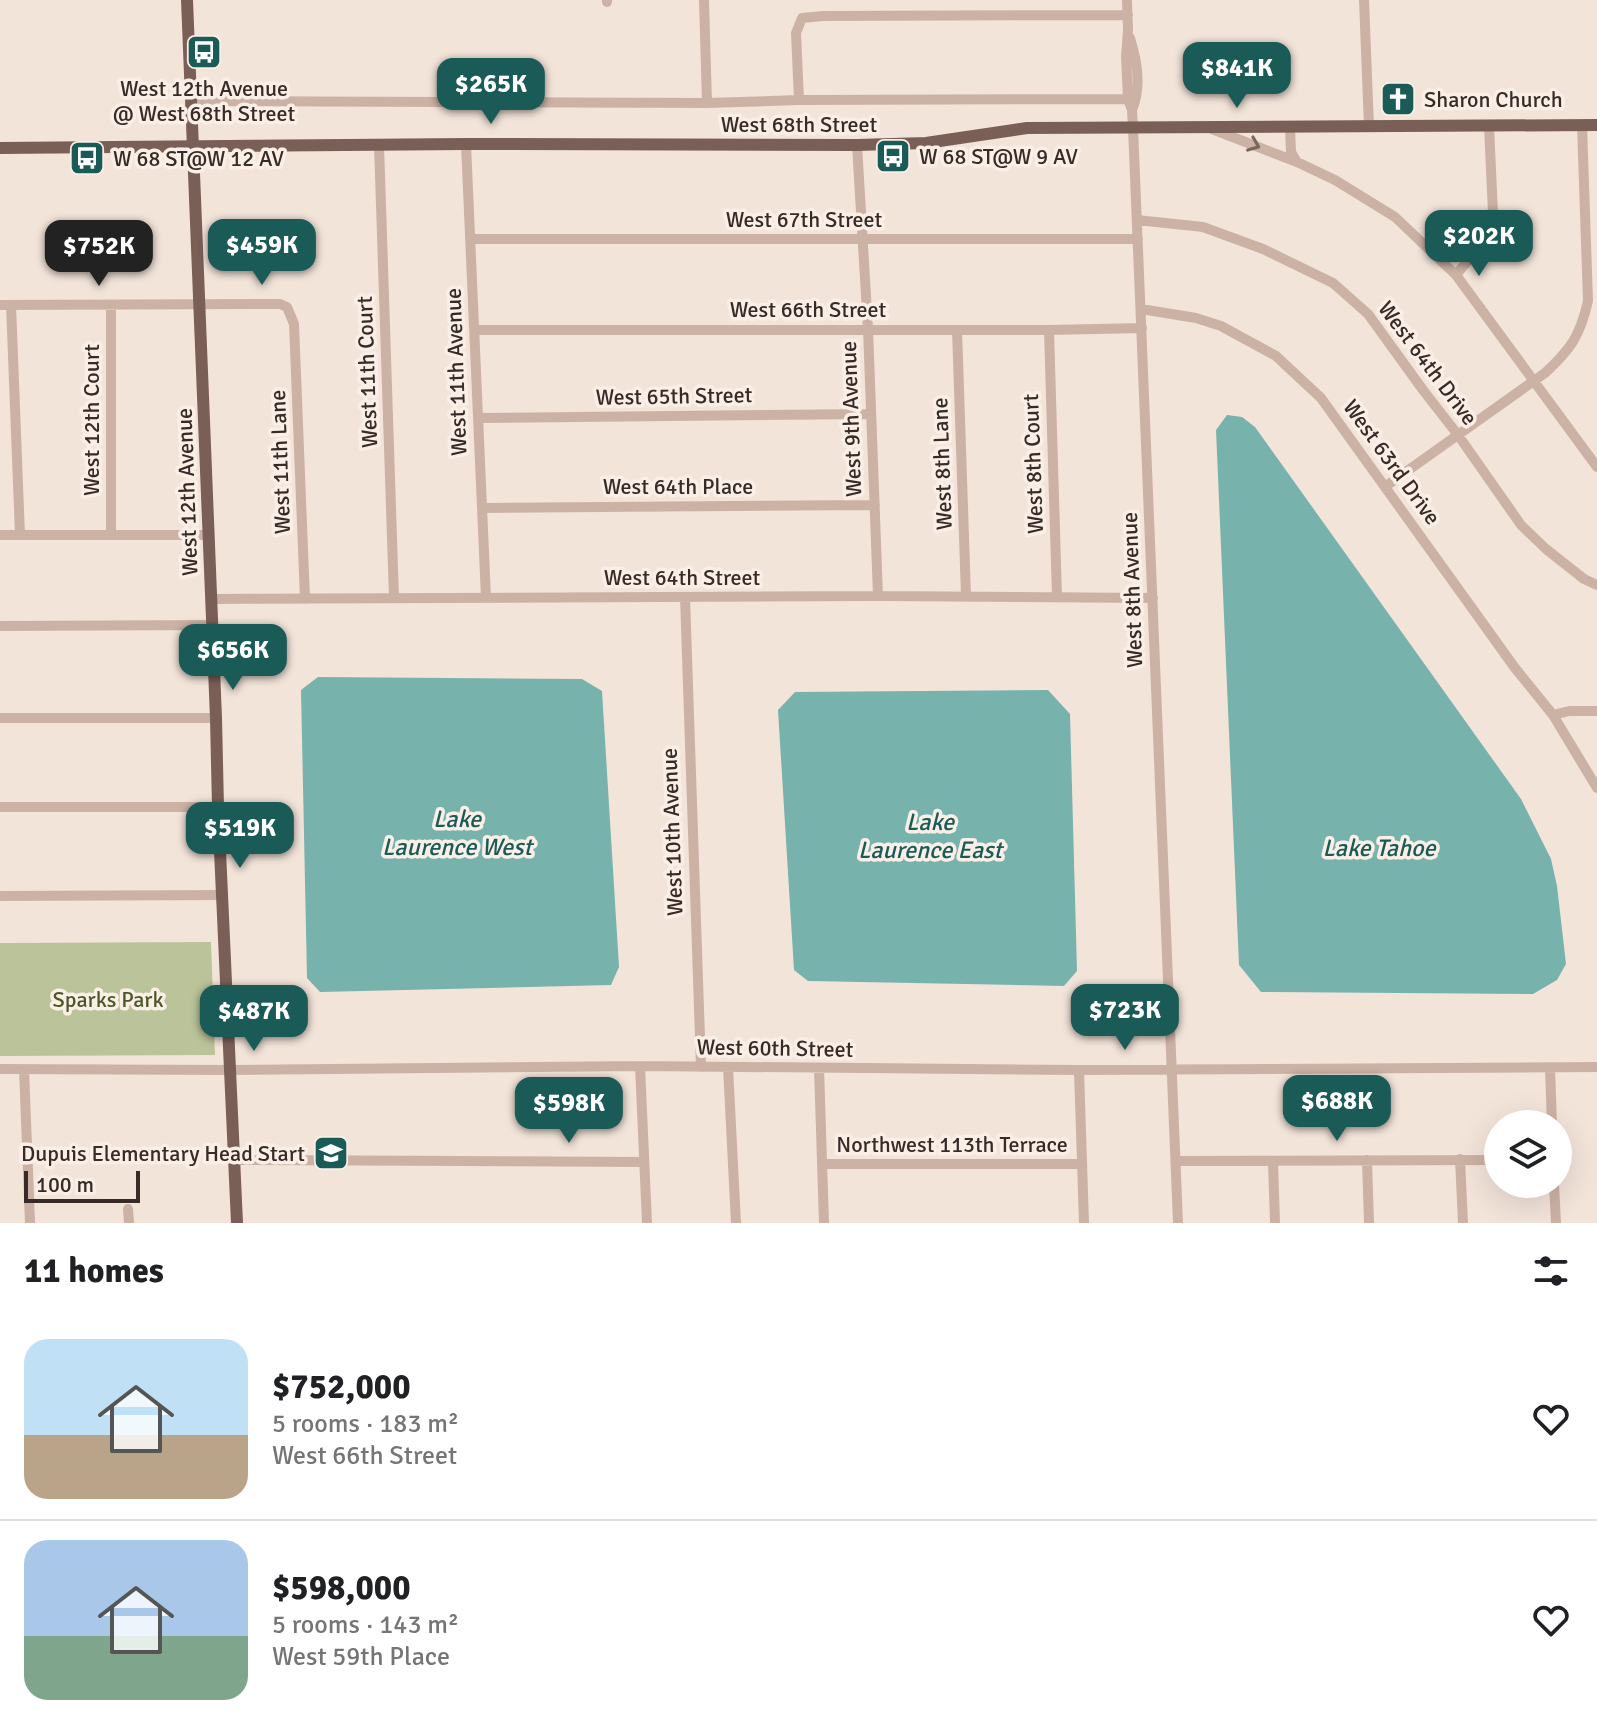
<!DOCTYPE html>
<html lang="en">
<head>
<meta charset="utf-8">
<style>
	:root { --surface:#fff; --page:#f6f6f6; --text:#202124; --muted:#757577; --line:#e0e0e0; --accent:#1a5b57 }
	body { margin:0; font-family:Signika,sans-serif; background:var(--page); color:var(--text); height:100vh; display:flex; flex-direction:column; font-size:30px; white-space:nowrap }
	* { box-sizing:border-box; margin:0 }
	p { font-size:26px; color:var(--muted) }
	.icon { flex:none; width:44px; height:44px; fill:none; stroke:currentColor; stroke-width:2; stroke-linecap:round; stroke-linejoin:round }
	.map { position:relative; height:1223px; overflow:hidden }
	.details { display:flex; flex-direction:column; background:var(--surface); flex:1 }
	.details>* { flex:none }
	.fabs { position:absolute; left:1484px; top:1110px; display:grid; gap:16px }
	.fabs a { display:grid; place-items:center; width:88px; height:88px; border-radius:50%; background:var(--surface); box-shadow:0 8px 32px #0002; font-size:40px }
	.scale { position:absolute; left:24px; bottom:20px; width:116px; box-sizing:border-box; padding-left:8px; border:4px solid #372a27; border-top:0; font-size:22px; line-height:28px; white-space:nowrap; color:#372a27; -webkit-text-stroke:6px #faefe7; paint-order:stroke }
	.price { position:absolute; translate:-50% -68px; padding:0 18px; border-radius:16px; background:var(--accent); color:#fff; font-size:26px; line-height:52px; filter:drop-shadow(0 2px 4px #0008) }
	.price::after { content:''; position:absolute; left:50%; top:48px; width:24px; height:18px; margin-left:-12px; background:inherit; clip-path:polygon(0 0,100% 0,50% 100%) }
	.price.current { background:#222; color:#fff }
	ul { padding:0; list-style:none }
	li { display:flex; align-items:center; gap:24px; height:200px; padding:0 24px }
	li+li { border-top:2px solid var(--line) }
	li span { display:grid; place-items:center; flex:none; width:224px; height:160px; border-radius:24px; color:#555 }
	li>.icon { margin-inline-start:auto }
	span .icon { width:96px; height:96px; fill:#fffc; stroke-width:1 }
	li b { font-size:34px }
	h2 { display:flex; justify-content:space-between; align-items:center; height:96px; padding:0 24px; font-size:34px }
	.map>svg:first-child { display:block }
	.green { fill:#bac399 }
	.water { fill:#77b2ad }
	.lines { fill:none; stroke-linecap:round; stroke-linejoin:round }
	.minor { stroke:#ccb2a5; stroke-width:10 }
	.major { stroke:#7a5f57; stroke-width:12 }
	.oneway { stroke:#7a6760 }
	.labels { text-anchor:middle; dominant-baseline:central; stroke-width:7; stroke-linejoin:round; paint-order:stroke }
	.poi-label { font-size:22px; fill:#372a27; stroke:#faefe7; text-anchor:start }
	.street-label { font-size:22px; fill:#372a27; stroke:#faefe7 }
	.park-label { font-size:22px; fill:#4c5729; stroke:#faefe7 }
	.water-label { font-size:24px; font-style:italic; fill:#1a5b57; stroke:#faefe7 }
</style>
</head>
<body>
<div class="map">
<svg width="1597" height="1223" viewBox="0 0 1597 1223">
	<rect width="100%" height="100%" fill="#f3e4da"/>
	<!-- green -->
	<path class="green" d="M211 942 215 1055 0 1056V943Z"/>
	<!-- water -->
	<path class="water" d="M1227 415 1242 417 1255 427 1521 799 1551 859 1557 886 1566 964 1557 980 1533 994 1261 992 1239 965 1216 430Z
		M318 677 582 679 602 691 619 967 611 985 320 992 307 978 301 690Z
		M1048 690 1070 714 1077 971 1064 986 808 981 794 970 778 710 795 692Z"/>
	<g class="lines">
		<!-- minor -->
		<path class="minor" d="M607 0V2
			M704 0 707 103
			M1127 0 1128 30 1126 57 1128 99 1132 110 1133 128 1178 1223
			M1364 0 1369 127
			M1130 38C1137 60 1142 87 1132 110
			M799 100 796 33 802 18 823 16 1128 15
			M191 101 707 103 799 100 1128 99
			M1290 128 1291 152 1297 162
			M1212 129 1297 162 1335 180 1395 217 1456 275 1597 467
			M466 144 486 598
			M379 145 394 598
			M857 145 868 329 878 596
			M1137 220 1203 227 1263 249 1333 283 1368 314 1423 390 1458 435 1521 525 1546 549 1584 579 1597 585
			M470 239H1138
			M1456 275 1483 242 1493 213 1489 126
			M0 305 280 304 287 307 294 324 305 599
			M11 305 20 535
			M111 305V535
			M1141 309 1196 318 1221 326 1276 356 1321 398 1515 668 1553 715 1597 788
			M475 330H1049L1142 328
			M957 330 966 596
			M1049 330 1057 597
			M478 418 871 414
			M1386 486 1545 373C1571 349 1580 336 1588 301L1582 125
			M482 508 875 505
			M0 535H209
			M685 597 701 1067
			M212 599 878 596 1153 598
			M0 626 212 625
			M1553 715 1569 711H1597
			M0 718H216
			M0 807H218
			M0 896 223 895
			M640 1066 647 1223
			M728 1067 736 1223
			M819 1068 824 1223
			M1550 1068 1552 1124
			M0 1069 230 1070 640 1066 1079 1070 1597 1067
			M24 1069 30 1223
			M1079 1070 1084 1223
			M1460 1159 1463 1223
			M234 1160 644 1162
			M1367 1160 1369 1223
			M1176 1161 1498 1160
			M1273 1162 1275 1223
			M822 1164H1082
			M1554 1184 1556 1223
			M128 1209 129 1223"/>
		<!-- major -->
		<path class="major" d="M187 0 216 718 218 807 237 1223
			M0 148 466 144 857 145 926 143 1027 128 1597 125"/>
	</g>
	<!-- one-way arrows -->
	<defs><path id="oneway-chevron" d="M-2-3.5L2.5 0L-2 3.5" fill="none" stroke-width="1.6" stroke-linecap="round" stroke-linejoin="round" transform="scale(2)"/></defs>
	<use class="oneway" href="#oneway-chevron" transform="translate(1254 145) rotate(22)"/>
	<!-- icons -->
	<defs>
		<g id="bus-square" transform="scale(1.8)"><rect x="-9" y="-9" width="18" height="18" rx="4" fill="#1a5b57" stroke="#faefe7"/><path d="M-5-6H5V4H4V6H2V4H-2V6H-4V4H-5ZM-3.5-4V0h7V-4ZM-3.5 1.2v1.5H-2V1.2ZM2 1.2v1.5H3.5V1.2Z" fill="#fff"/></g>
		<g id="church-square" transform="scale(1.8)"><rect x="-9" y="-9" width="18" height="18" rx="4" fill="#1a5b57" stroke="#faefe7"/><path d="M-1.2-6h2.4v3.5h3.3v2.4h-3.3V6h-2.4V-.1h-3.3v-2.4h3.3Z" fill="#fff"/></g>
		<g id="school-square" transform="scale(1.8)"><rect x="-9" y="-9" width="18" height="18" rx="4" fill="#1a5b57" stroke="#faefe7"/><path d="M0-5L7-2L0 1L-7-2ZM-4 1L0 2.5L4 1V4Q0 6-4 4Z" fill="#fff"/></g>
	</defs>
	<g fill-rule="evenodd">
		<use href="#bus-square" x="204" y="52"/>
		<use href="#church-square" x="1398" y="99"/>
		<use href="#bus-square" x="893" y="156"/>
		<use href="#bus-square" x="87" y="158"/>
		<use href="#school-square" x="331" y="1153"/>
	</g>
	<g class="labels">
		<!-- poi labels -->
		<g class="poi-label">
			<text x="204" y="88" text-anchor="middle">West 12th Avenue<tspan x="204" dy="25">@ West 68th Street</tspan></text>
			<text x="1424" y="99">Sharon Church</text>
			<text x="919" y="156">W 68 ST@W 9 AV</text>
			<text x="113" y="158">W 68 ST@W 12 AV</text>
			<text x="305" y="1153" text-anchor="end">Dupuis Elementary Head Start</text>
		</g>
		<!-- street labels -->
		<g class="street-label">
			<text x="799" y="124">West 68th Street</text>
			<text x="804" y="219">West 67th Street</text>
			<text x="808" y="309">West 66th Street</text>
			<text transform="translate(1428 363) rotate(53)">West 64th Drive</text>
			<text transform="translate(367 372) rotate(-92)">West 11th Court</text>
			<text transform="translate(456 372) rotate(-92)">West 11th Avenue</text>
			<text transform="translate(674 396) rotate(-1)">West 65th Street</text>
			<text transform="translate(851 419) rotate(-92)">West 9th Avenue</text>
			<text transform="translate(91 420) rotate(-90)">West 12th Court</text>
			<text transform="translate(280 462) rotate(-92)">West 11th Lane</text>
			<text transform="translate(1392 462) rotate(54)">West 63rd Drive</text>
			<text transform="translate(942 464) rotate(-92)">West 8th Lane</text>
			<text transform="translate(1033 464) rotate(-92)">West 8th Court</text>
			<text x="678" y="486">West 64th Place</text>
			<text transform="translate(187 492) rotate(-92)">West 12th Avenue</text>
			<text x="682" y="577">West 64th Street</text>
			<text transform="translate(1132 590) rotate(-92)">West 8th Avenue</text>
			<text transform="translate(672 832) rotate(-92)">West 10th Avenue</text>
			<text transform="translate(775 1048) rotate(1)">West 60th Street</text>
			<text x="952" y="1144">Northwest 113th Terrace</text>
		</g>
		<!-- park labels -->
		<g class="park-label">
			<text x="108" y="999">Sparks Park</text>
		</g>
		<!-- water labels -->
		<g class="water-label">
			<text x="457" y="819">Lake<tspan x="457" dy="28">Laurence West</tspan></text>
			<text x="930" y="822">Lake<tspan x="930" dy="28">Laurence East</tspan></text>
			<text x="1379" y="848">Lake Tahoe</text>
		</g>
	</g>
</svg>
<div class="fabs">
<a><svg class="icon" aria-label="layers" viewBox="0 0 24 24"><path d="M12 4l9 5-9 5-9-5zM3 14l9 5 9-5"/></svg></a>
</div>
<div class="scale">100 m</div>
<b class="price" style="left:1237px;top:110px">$841K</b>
<b class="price" style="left:491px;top:126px">$265K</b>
<b class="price" style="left:1479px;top:278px">$202K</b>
<b class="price" style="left:262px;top:287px">$459K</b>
<b class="price current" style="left:99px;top:288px">$752K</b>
<b class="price" style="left:233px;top:692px">$656K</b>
<b class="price" style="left:240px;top:870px">$519K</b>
<b class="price" style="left:1125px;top:1052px">$723K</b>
<b class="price" style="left:254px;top:1053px">$487K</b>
<b class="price" style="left:1337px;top:1143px">$688K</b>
<b class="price" style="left:569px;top:1145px">$598K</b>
</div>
<section class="details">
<h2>11 homes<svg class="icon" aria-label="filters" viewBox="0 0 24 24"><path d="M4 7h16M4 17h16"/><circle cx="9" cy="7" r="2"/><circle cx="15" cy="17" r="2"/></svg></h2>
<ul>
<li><span style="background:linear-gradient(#bfe0f5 60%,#b9a48a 0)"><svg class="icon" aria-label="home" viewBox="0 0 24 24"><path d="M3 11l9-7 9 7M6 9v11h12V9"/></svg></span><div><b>$752,000</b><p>5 rooms · 183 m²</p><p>West 66th Street</p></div><svg class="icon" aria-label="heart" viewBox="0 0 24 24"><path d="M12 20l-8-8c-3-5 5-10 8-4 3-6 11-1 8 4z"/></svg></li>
<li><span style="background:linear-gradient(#a9c7e8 60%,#7fa58c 0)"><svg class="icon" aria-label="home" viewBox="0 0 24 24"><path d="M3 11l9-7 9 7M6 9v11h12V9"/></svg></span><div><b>$598,000</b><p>5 rooms · 143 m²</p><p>West 59th Place</p></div><svg class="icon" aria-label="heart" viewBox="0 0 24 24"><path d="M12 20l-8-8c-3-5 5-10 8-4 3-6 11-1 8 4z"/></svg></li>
</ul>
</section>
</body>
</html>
